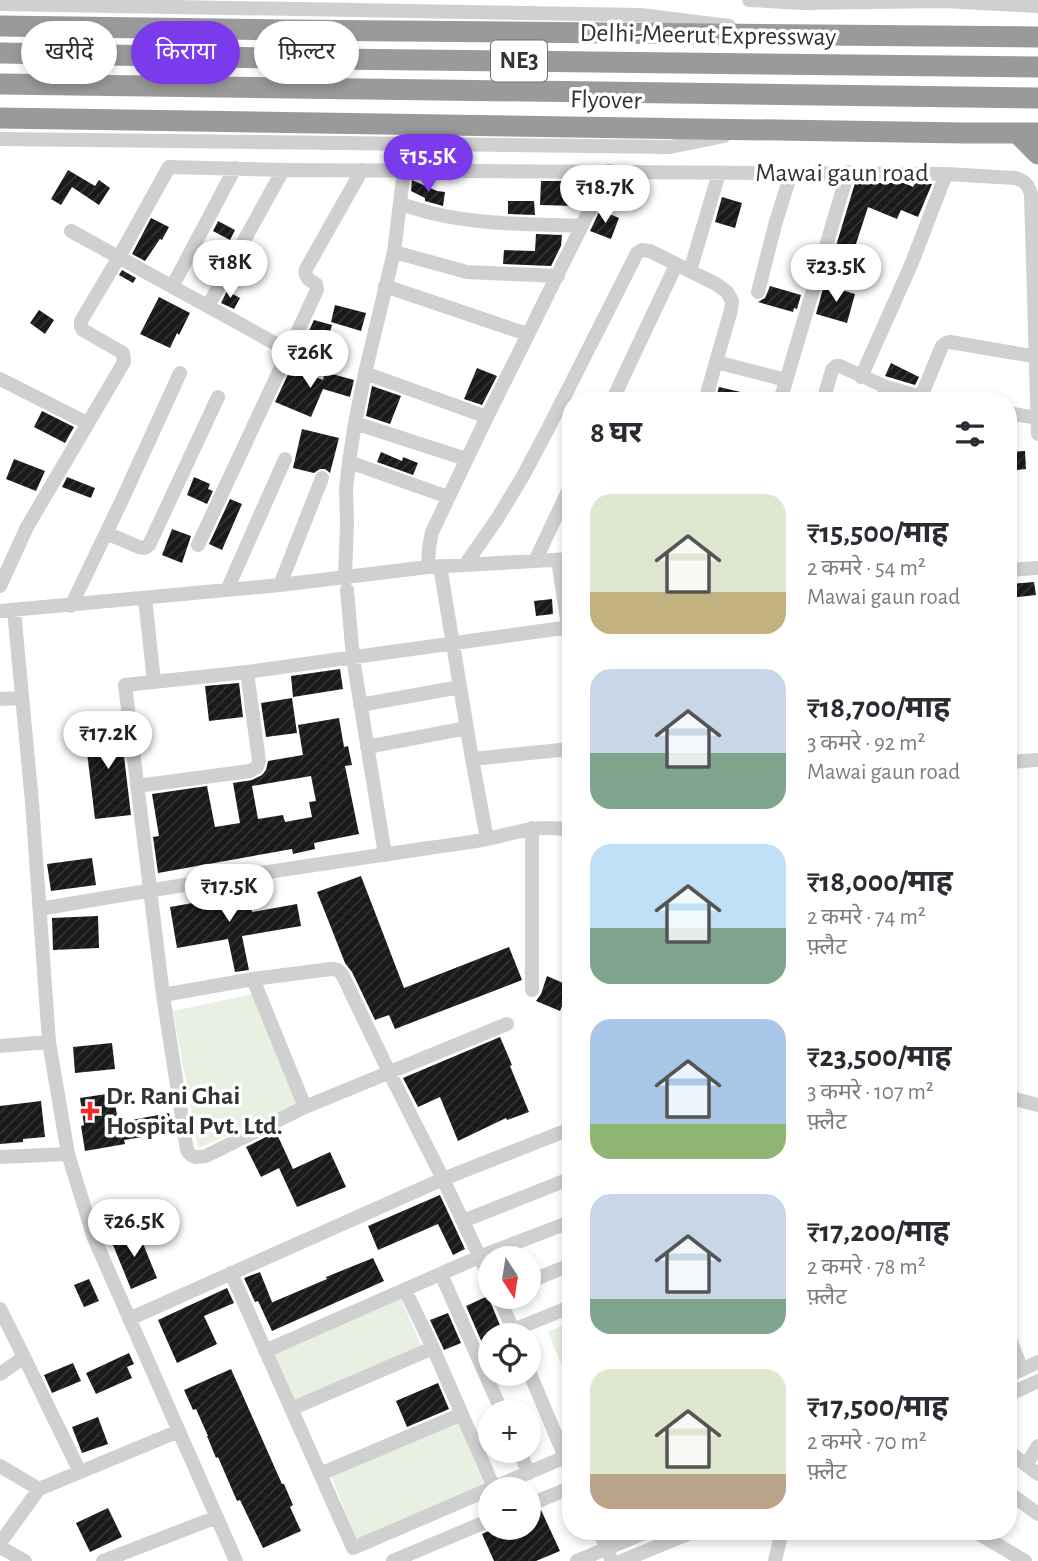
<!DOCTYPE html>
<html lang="hi">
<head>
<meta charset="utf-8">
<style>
	:root { --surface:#fff; --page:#f7f7f7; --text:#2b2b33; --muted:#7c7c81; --accent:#7c3aed }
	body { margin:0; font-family:"Alegreya Sans","Noto Sans Devanagari",sans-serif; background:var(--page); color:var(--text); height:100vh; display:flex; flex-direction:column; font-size:26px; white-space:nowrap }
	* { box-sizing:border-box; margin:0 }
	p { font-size:23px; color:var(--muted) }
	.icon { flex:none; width:38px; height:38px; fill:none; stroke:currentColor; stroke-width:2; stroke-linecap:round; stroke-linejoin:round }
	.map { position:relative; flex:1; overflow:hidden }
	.panel { position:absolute; left:562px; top:392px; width:455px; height:1148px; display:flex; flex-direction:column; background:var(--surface); border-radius:28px; box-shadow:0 4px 10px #0003 }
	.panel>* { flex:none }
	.hud { position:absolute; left:21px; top:21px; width:436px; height:63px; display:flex; gap:14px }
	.needle { width:46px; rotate:168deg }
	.fabs { position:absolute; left:478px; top:1246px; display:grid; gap:14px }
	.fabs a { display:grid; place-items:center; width:63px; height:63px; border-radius:50%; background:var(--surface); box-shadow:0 4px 10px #0003; font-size:35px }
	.price { position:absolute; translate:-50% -60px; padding:0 16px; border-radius:24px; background:#fff; color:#222; font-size:23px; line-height:46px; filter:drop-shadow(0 2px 4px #0008) }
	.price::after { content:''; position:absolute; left:50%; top:42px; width:21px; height:16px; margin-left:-10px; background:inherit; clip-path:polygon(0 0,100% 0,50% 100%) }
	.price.active { background:var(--accent); color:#fff }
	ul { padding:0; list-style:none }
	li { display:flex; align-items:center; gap:21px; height:175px; padding:0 28px }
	li span { display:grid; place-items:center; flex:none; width:196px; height:140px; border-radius:21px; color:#555 }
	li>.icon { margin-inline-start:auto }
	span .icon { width:84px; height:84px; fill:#fffc; stroke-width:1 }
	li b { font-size:30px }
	h2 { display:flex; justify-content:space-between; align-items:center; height:84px; padding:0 28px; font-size:30px }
	.chip { padding:0 24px; border-radius:32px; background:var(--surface); box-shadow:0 4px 10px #0003; font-size:24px; line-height:63px }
	.chip.active { background:var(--accent); color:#fff }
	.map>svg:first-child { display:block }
	.park { fill:#e8f0e1 }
	.building { fill:url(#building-hatch); fill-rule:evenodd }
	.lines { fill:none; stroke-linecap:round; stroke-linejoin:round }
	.minor { stroke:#d0d0d0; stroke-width:14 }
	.highway { stroke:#9a9a9a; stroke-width:21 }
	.poi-dot { fill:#f6282c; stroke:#fff; stroke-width:2.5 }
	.labels { text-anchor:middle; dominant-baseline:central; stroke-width:7; stroke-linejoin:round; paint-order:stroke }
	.shield { fill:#fff; stroke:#707070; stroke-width:2 }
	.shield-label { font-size:24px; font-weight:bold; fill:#333 }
	.street-label { font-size:26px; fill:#333; stroke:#fff }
	.poi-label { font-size:26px; font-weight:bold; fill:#333; stroke:#fff; text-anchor:start }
</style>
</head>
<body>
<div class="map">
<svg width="1038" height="1561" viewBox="0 0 1038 1561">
	<defs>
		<pattern id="building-hatch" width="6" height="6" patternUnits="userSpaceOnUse" patternTransform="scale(1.75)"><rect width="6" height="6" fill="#1a1a1a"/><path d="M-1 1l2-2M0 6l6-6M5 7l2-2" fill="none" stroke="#333"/></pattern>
	</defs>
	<rect width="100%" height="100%" fill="#fff"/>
	<!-- park -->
	<path class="park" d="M253 994 301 1106 198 1148 173 1011Z
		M401 1299 422 1347 295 1402 275 1353Z
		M570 1322V1386L548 1332Z
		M458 1422 484 1485 357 1541 331 1476Z"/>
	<!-- building -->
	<path class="building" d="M68 170 95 186 99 180 110 188 99 205 72 187 61 205 51 199Z
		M412 180 437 191 445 192 443 206 425 201V198L411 191Z
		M541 181H588L577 206 540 205Z
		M855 183H905L913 187 915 183 932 184 918 217 901 210 897 219 868 207 854 250 873 257 867 272 832 259Z
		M722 197 742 203 735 228 715 222Z
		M508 201H534L535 215 508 214Z
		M600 210 619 218 611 239 590 231Z
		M151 218 169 227 162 240 160 239 145 261 132 254Z
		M218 221 235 230 230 240 213 231Z
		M536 234 562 235 561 246 551 266 503 264 504 250 535 251Z
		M122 270 136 278 133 283 119 275Z
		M824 285 855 294 847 323 816 314Z
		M770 286 801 295 797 309 794 308 793 312 758 302 765 298Z
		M227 291 240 298 234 309 221 303Z
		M159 297 190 313 179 335 177 333 170 348 140 334Z
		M335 305 366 313 361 331 331 322Z
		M39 310 54 320 45 334 30 323Z
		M314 320 332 325 328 339 308 333Z
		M891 363 919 377 915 385 885 376Z
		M291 368 323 380 325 372 354 380 350 397 323 389 311 417 275 402Z
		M477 368 497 376 482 405 464 399Z
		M372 386 401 396 390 424 366 416Z
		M719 387 758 396 757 401H715Z
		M42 411 74 427 65 443 34 427Z
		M302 429 339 438 330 473 325 469H320L314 473 293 468Z
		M1025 451 1026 469 1008 471V452Z
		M381 452 402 461 403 457 418 463 413 475 377 462Z
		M14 459 45 471 36 491 6 479Z
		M67 477 95 488 91 498 62 487Z
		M194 477 210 484 208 489 213 491 207 504 187 495Z
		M230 499 242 504 222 550 209 544Z
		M172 529 191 536 182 563 162 555Z
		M1034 582 1036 595 1008 598V584Z
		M552 599 553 614 536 616 534 601Z
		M340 669 343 689 293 697 291 676Z
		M239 683 243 717 209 721 205 686Z
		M292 698 297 733 266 737 261 703Z
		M339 718 344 747 348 746 352 765 345 766 359 834 314 843 315 849 293 854 292 849 158 873 153 837 159 836 152 794 207 786 215 827 240 823 233 783 252 780 262 775 266 770 268 761 303 755 298 725ZM311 776 316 801 309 802 312 817 285 822 283 815 258 819 252 786Z
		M120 723 131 815 95 819 84 727Z
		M92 858 96 885 51 891 47 864Z
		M361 876 404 988 509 947 522 980 395 1029 389 1015 375 1020 352 972 345 963 317 892Z
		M249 893 252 912 297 904 301 926 242 936 249 970 235 972 228 939 177 948 170 907Z
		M98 916 99 948 53 950 52 918Z
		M547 976 570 986 560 1011 536 1001 541 994Z
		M500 1037 512 1065 510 1066 529 1112 507 1120 506 1118 458 1141 440 1097 418 1107 403 1078Z
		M112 1043 115 1069 75 1073 73 1047Z
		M113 1093 118 1120 120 1119 121 1122 169 1113 173 1132 124 1140 125 1144 85 1151 81 1126 84 1125 80 1098Z
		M41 1101 45 1137 23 1139V1142L0 1144V1106Z
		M276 1132 293 1169 330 1152 346 1187 297 1207 279 1168 261 1177 246 1147Z
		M440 1195 465 1249 453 1255 438 1224 378 1250 368 1226Z
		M137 1229 157 1278 131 1289 111 1240Z
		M373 1258 384 1281 272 1331 258 1301 255 1302 244 1278 260 1272 272 1302H273L327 1279 326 1277Z
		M89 1279 99 1301 84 1307 74 1285Z
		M227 1288 234 1303 204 1316 217 1344 177 1363 158 1320Z
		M490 1295V1301L504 1335H490V1361L466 1306Z
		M448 1313 461 1343 444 1350 430 1320Z
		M129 1353 134 1364 127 1367 132 1378 96 1394 86 1373Z
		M73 1363 81 1381 52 1393 44 1375Z
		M231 1369 282 1484H284L293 1505 290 1507 301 1531 263 1548 240 1500 237 1501 218 1457 216 1458 207 1436H208L196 1409 193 1410 184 1390Z
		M438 1383 449 1409 407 1427 396 1401Z
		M98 1417 108 1444 82 1453 72 1427Z
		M108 1508 122 1537 90 1552 76 1523Z
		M541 1510 560 1551 536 1561H494L482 1534 495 1528H528V1514Z"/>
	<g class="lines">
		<!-- minor -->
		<path class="minor" d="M749 0 802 3 944 1 1038 6
			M0 4 641 15 729 26
			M0 139 670 147 724 136
			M400 204C410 207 421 210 431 213 480 225 533 224 582 226
			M71 231 289 351
			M394 252 467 272 558 276
			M690 271 719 173
			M385 286 527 334
			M172 287 235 168
			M758 292 775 225 791 173
			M208 306 283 170
			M365 373 487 417
			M861 377 911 265 946 174
			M0 379 87 423
			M921 397 942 346 946 343 950 342 1038 357
			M612 401 676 265
			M705 401 716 362 786 380
			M780 401 848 172
			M823 401 832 370 836 366H840L886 387
			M881 401 886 387 936 401
			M1008 413 1038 418
			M355 423 466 459
			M349 462 448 497
			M106 533 139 547 145 548 149 545 218 397
			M198 545 317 290 316 284C309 280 304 277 306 269L362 170
			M535 561 570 487
			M465 565 497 519 523 476 550 425 637 253 642 250 650 251 716 284 727 292 732 301 731 310 716 362
			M440 566 472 759
			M428 567 429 548 432 532 487 417 609 171
			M559 567 570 639
			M1008 570 1038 568
			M345 576 347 524 346 489 349 462 355 423 365 373 394 252 404 170
			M280 585 322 478
			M0 586 27 527 124 362 123 353 83 330 81 326V321L119 257 169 167 283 170 946 174 1015 178C1025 181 1028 184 1031 194L1038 434
			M227 590 285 459
			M347 590 353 658 385 855
			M145 598 154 682
			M71 606 122 500 180 373
			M0 611 280 585 428 567 570 559
			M14 611 32 802 49 1042 68 1154 94 1238 236 1561
			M0 699 22 698
			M360 705 460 687
			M367 747 467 728
			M1008 762 1038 760
			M137 786 250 771 257 767 259 761 247 672
			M487 839 472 759 570 749
			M40 909C170 886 299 867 429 848 448 845 468 843 487 839 520 832 536 824 570 830
			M253 979 305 1107
			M532 990V828
			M163 995 253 979 331 969 338 970 343 976 390 1074 443 1179 490 1279
			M507 1024 305 1107 206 1156C196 1158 192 1158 187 1150L163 995 125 685 247 672 570 627
			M0 1046 49 1042
			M1008 1097 1038 1105
			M0 1157 68 1154
			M463 1221 569 1179
			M231 1273 353 1548 490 1489
			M441 1274 502 1412
			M528 1282 570 1265
			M405 1290 433 1348 494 1488
			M499 1297 515 1335
			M0 1309 24 1357
			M129 1319 443 1179 570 1129
			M513 1330 570 1307
			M1008 1334 1022 1370
			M265 1351 479 1257 570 1222
			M528 1369 570 1469
			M0 1374 24 1357 80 1472 39 1489 0 1543
			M1008 1376 1038 1362
			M1008 1395 1038 1381
			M291 1409 433 1348
			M519 1451 529 1473
			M1008 1451 1038 1474
			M1026 1465 1038 1446
			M0 1466 39 1489
			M80 1472 179 1431
			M320 1474 462 1414
			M490 1489 570 1455
			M1008 1492 1038 1514
			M528 1505 570 1488
			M599 1531 612 1561
			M974 1531 1025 1561
			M0 1547 25 1561
			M103 1561 217 1517
			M393 1561 490 1520
			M577 1561 649 1531
			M622 1561 695 1531
			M775 1561 782 1531"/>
		<!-- highway -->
		<path class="highway" d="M0 26 286 30 1038 37
			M0 53 329 59 1038 67
			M0 84 1038 98
			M0 118 964 133H1038
			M1017 133 1038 154"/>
	</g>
	<!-- markers -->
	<path class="poi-dot" d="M86.5 1100.5h7v7h7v7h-7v7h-7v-7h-7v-7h7z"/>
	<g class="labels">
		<!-- shield labels -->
		<rect class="shield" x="491" y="40.5" width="56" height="41" rx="5"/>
		<g class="shield-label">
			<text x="519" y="61">NE3</text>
		</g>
		<!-- street labels -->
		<g class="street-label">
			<text transform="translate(708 35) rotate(1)">Delhi-Meerut Expressway</text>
			<text transform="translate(606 100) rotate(1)">Flyover</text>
			<text x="842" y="173">Mawai gaun road</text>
		</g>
		<!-- poi labels -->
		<g class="poi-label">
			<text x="106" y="1096">Dr. Rani Ghai<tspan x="106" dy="30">Hospital Pvt. Ltd.</tspan></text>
		</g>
	</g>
</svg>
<div class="fabs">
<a><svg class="needle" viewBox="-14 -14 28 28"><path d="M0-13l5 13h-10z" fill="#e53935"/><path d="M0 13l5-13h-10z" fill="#7c7c81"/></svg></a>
<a><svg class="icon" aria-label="locate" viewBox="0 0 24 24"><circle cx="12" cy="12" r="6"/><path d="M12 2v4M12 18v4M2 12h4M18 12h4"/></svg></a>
<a>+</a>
<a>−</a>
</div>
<b class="price active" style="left:428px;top:194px">₹15.5K</b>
<b class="price" style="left:605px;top:225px">₹18.7K</b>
<b class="price" style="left:230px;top:300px">₹18K</b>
<b class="price" style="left:836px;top:304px">₹23.5K</b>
<b class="price" style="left:310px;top:390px">₹26K</b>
<b class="price" style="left:108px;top:771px">₹17.2K</b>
<b class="price" style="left:229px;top:924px">₹17.5K</b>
<b class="price" style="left:134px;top:1259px">₹26.5K</b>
<div class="hud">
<a class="chip">खरीदें</a>
<a class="chip active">किराया</a>
<a class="chip">फ़िल्टर</a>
</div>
<section class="panel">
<h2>8 घर<svg class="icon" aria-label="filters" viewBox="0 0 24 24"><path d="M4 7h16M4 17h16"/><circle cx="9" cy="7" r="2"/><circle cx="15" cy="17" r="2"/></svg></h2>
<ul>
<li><span style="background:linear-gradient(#dfe7d0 70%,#c2b280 0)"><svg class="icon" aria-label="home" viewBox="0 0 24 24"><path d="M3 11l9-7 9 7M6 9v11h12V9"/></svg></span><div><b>₹15,500/माह</b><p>2 कमरे · 54 m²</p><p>Mawai gaun road</p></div></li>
<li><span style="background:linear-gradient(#c9d6e8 60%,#7fa58c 0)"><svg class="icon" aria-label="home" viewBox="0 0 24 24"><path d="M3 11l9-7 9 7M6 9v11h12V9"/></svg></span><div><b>₹18,700/माह</b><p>3 कमरे · 92 m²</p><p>Mawai gaun road</p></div></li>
<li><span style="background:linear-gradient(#bfe0f5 60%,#7fa58c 0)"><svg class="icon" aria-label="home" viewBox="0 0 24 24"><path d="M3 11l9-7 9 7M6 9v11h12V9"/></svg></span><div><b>₹18,000/माह</b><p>2 कमरे · 74 m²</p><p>फ़्लैट</p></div></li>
<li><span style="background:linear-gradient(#a9c7e8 75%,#8fb573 0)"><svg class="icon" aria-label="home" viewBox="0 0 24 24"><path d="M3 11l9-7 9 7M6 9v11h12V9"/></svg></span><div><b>₹23,500/माह</b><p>3 कमरे · 107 m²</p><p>फ़्लैट</p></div></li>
<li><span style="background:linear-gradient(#c9d6e8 75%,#7fa58c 0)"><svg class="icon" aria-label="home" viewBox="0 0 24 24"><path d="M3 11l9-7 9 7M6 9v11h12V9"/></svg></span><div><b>₹17,200/माह</b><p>2 कमरे · 78 m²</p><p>फ़्लैट</p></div></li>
<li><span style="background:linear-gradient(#dfe7d0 75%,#b9a48a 0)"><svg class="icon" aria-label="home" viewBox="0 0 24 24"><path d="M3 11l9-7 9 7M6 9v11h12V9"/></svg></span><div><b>₹17,500/माह</b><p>2 कमरे · 70 m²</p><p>फ़्लैट</p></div></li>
</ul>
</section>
</div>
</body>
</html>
